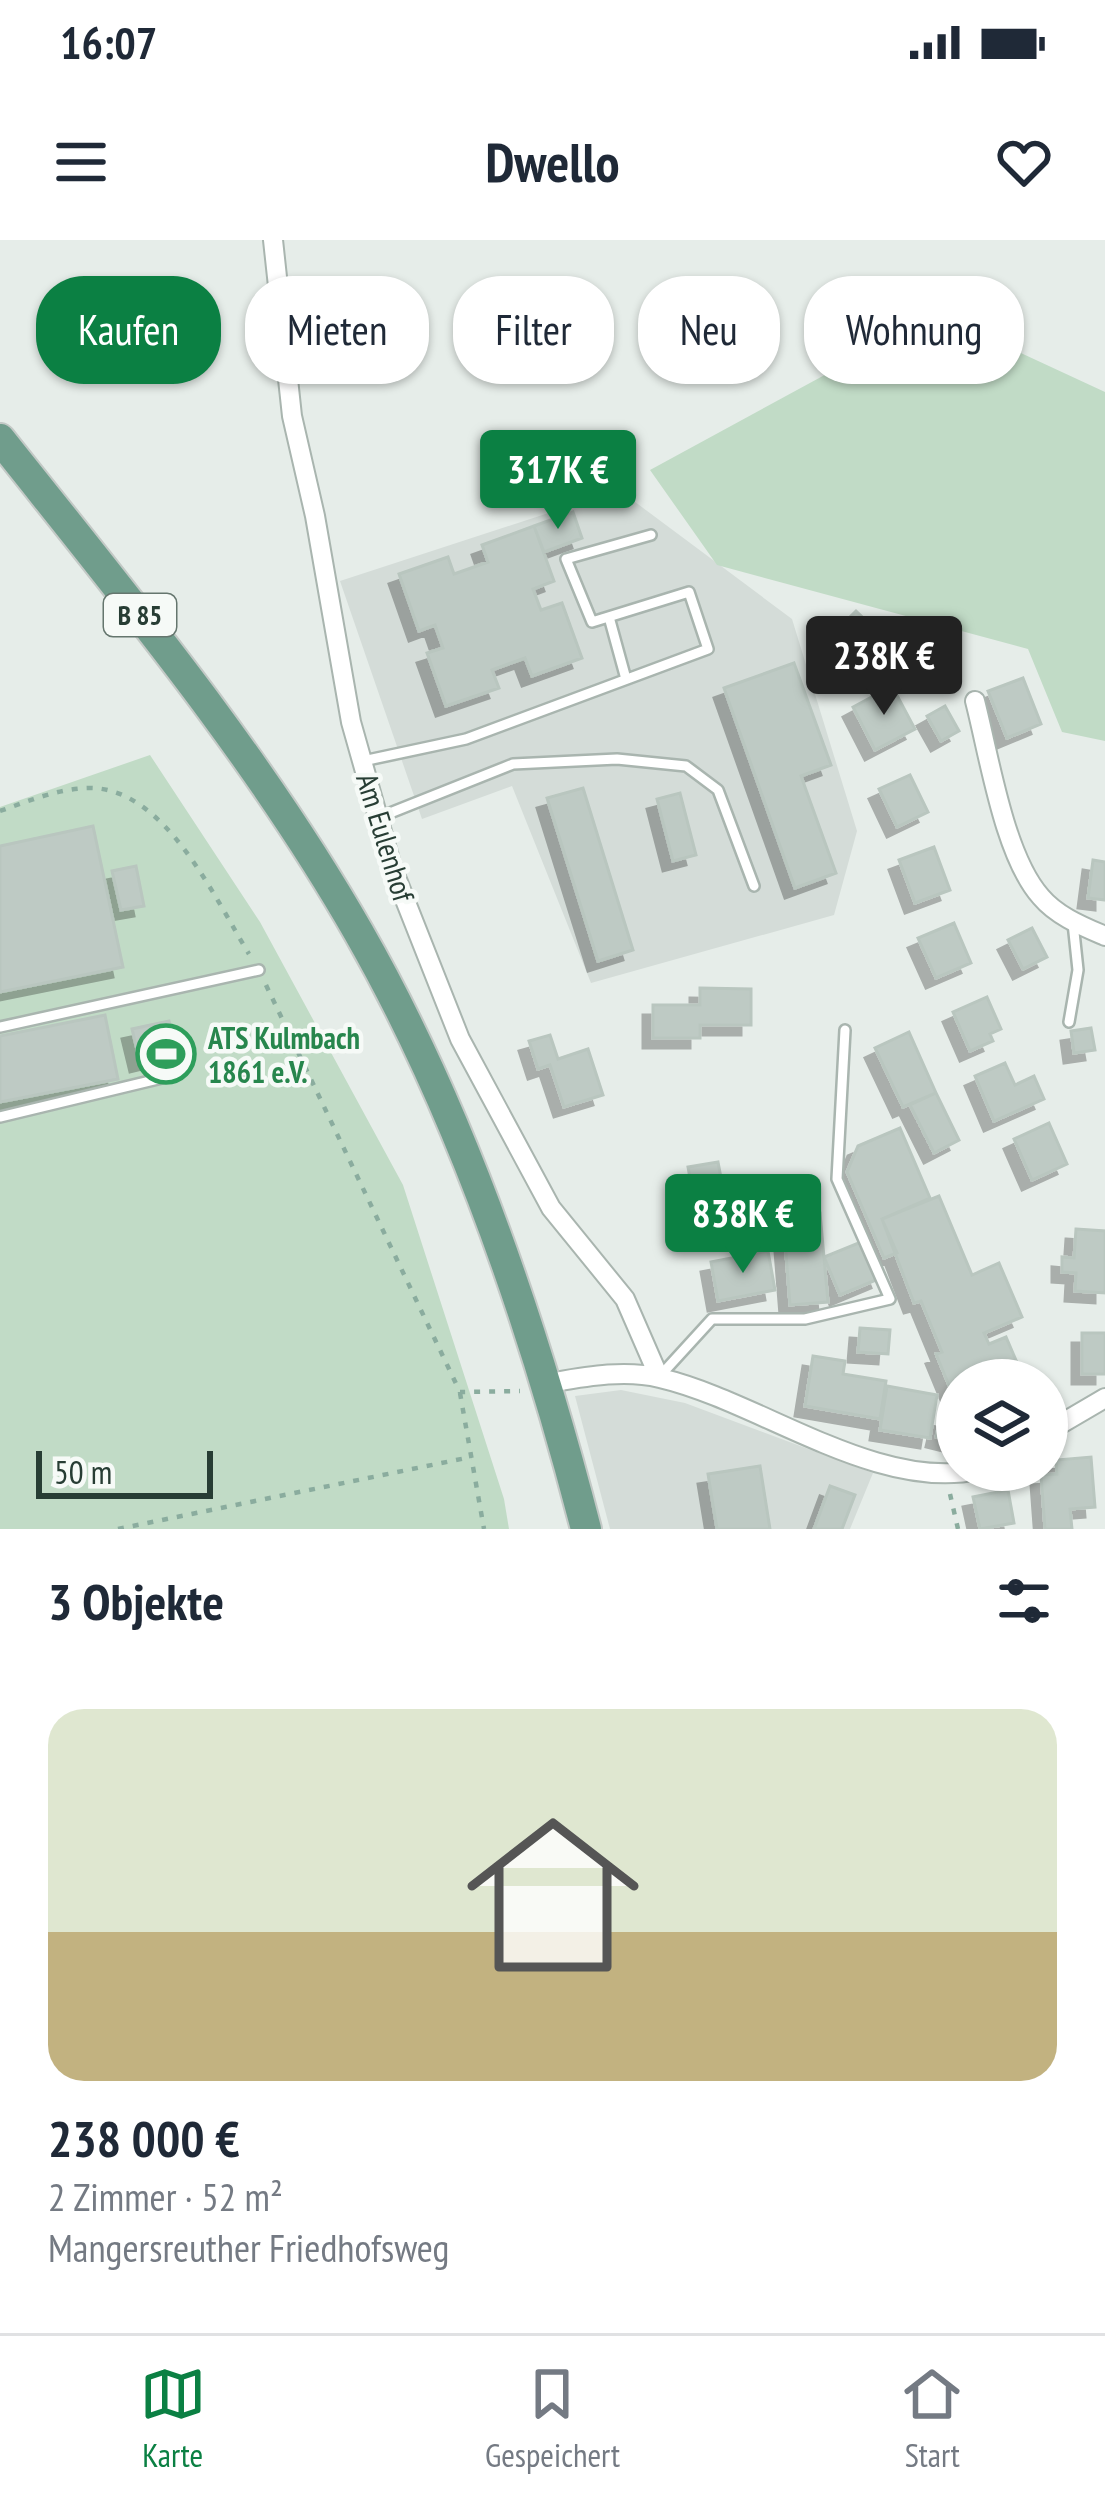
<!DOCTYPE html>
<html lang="de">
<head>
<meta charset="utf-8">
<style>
	:root { --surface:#fff; --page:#f2f2f3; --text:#1f2937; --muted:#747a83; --line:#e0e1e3; --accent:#0b8043 }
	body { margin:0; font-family:"PT Sans Narrow",sans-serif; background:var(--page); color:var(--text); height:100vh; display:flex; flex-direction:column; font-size:45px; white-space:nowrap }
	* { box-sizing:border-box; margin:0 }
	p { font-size:39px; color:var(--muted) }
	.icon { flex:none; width:66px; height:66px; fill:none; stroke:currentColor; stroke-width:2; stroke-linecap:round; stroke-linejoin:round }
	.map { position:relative; height:1289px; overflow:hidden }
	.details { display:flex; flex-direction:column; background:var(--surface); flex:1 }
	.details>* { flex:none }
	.banner { position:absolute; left:36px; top:36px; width:1035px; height:108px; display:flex; gap:24px }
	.controls { position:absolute; left:936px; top:1119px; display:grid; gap:24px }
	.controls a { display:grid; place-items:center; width:132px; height:132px; border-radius:50%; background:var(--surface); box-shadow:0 3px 9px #0004; font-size:60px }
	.scale { position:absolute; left:36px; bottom:30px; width:177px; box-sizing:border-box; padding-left:12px; border:6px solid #273d34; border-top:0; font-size:33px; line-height:42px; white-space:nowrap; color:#273d34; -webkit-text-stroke:9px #f6faf7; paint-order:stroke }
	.price { position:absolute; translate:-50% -102px; padding:0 27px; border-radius:12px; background:var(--accent); color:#fff; font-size:39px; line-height:78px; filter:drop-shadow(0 3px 6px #0008) }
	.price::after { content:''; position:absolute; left:50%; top:72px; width:36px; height:27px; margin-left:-18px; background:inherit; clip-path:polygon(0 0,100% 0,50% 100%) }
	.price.current { background:#222; color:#fff }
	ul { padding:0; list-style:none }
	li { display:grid; align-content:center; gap:24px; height:636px; padding:0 48px }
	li+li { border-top:3px solid var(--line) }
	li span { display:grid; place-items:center; height:372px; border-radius:36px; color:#555 }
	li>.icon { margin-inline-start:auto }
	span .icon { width:216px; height:216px; fill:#fffc; stroke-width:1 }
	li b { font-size:51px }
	h2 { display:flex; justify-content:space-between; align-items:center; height:144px; padding:0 48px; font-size:51px }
	.chip { padding:0 42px; border-radius:48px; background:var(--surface); box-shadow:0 3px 9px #0004; font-size:42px; line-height:108px }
	.chip.current { background:var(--accent); color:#fff }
	.status { display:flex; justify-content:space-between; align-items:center; height:84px; padding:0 60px; background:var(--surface); direction:ltr }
	.status svg { height:33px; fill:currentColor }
	header { display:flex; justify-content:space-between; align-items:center; height:156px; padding:0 48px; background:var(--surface); font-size:54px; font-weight:800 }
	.dock { display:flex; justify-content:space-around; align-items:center; height:168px; border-top:3px solid var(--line); background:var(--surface); font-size:33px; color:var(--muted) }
	.dock a { display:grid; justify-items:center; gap:6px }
	.dock .current { color:var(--accent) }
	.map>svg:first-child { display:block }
	.built { fill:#d4dcd8 }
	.green { fill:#c1dbc6 }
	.building { fill:#becac4; stroke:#b9c6bf; stroke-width:3; filter:url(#shadow) }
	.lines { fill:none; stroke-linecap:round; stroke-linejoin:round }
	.service-casing { stroke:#a9b5af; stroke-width:14 }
	.minor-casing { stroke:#a9b5af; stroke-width:22 }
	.primary-casing { stroke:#c3c9c6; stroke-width:34 }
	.path { stroke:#8aac9e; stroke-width:4.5; stroke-dasharray:6 9; stroke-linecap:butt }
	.service { stroke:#fff; stroke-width:9 }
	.minor { stroke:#fff; stroke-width:18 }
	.primary { stroke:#709d8c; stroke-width:30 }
	.labels { text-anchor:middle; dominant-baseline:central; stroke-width:9; stroke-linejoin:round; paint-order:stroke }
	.shield { fill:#f6faf7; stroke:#65766e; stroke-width:3 }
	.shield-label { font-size:27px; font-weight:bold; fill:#273d34 }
	.street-label { font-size:30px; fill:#273d34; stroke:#f6faf7 }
	.leisure-label { font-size:30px; font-weight:bold; fill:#27864d; stroke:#f6faf7; text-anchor:start }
</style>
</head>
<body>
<div class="status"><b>16:07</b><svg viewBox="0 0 49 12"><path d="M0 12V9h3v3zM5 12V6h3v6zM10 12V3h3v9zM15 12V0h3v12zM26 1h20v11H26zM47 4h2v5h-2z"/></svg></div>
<header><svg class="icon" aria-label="menu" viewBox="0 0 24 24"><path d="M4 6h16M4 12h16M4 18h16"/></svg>Dwello<svg class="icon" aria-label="heart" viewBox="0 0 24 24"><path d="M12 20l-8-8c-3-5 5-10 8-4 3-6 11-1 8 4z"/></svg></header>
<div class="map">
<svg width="1105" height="1289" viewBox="0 0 1105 1289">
	<defs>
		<filter id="shadow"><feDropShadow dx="-10" dy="10" stdDeviation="0" flood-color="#0004"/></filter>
	</defs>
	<rect width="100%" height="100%" fill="#e6ede9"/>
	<!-- built -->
	<path class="built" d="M619 250 792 379 857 591 834 675 591 743 512 546 422 579 340 341Z
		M621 1150 685 1163 873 1233 850 1289H610L575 1156Z"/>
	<!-- green -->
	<path class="green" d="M937 74 1105 152V501L1062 492 1028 409 717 325 650 230Z
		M150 515 260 682 403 945 504 1259 509 1289H0V567Z"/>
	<!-- building -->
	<path class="building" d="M573 272 582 298 544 312 534 286Z
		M534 286 554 341 533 349 541 370 562 363 582 418 532 436 525 418 492 430 499 448 446 466 427 413 443 408 435 385 419 391 399 334 448 317 454 334 488 322 482 305Z
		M856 371 878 392 864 407 852 396 858 390 847 380Z
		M794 423 831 525 801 536 836 633 795 648 724 448Z
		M1023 438 1041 484 1007 498 988 451Z
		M892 446 915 489 875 510 853 467Z
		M945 466 959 491 941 501 927 476Z
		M910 535 928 572 897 587 879 549Z
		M583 548 633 710 598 721 547 558Z
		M680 553 696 615 673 621 657 559Z
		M93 586 123 727 0 752V606Z
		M934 607 950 650 915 663 899 620Z
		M1093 620 1105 622V660L1088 658Z
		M136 626 144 666 121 670 112 631Z
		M954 683 971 723 936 738 918 698Z
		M1032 688 1047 717 1023 729 1008 700Z
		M700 748 751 749V785H700V798H653V765H700Z
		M987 757 1001 789 990 794 993 801 970 811 953 772Z
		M105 775 118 839 0 862V796Z
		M169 781 177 813 140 822 132 789Z
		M1091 788 1095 810 1074 813 1071 791Z
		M909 792 936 853 903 867 875 808Z
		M550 795 558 819 588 809 603 855 564 867 550 825 538 829 529 801Z
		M1005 823 1015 845 1034 836 1044 859 994 881 975 836Z
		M936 853 959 900 934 913 910 865Z
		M1049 883 1067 924 1032 940 1014 899Z
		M900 888 930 958 882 979 897 1013 884 1018 847 932 858 906Z
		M718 922 722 943 756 938 761 965 697 976 688 927Z
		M939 956 972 1035 999 1023 1022 1077 984 1093 989 1104 1006 1097 1021 1132 1002 1140H957L955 1160 936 1114 942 1112 921 1061 914 1063 882 979Z
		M820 973 828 1062 790 1065 783 976Z
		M1076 989 1105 991V1053L1075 1051 1076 1033 1062 1032V1017L1074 1018Z
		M866 1000 881 1038 840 1055 824 1017Z
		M768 1011 775 1050 718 1061 711 1022Z
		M860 1088 890 1090 888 1114 858 1112Z
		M1082 1093H1105V1134H1082Z
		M813 1116 845 1121 843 1134 886 1141 880 1179 805 1166Z
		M887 1146 937 1155 930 1198 880 1190Z
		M941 1176 957 1179V1202L936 1197Z
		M1091 1217 1095 1267 1070 1269 1072 1289H1045L1041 1235 1057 1234 1056 1220Z
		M760 1226 770 1289H717L708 1234Z
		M830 1246 855 1255 842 1289H814Z
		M1008 1250 1014 1283 980 1289 973 1257Z"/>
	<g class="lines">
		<!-- service casing -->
		<g class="service-casing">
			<path id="service" d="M609 377 626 439
				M363 521 466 499 708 409 689 352 592 382 566 319 651 295
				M380 577 513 524 617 519 686 526 718 550 754 646
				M1069 782 1078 730 1073 683
				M0 787 259 730
				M0 877 162 838
				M659 1137 712 1079H805L890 1059 837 939 845 790"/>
		</g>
		<!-- minor casing -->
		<g class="minor-casing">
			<path id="minor" d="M273 0 292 176 315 276 351 482 392 627 460 799 551 968 625 1059 659 1137
				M975 461C989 515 1004 616 1041 657 1057 676 1082 686 1105 696
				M549 1143C584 1137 624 1129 660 1138 759 1161 876 1252 978 1230
				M1047 1192 1105 1158"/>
		</g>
		<!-- primary casing -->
		<g class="primary-casing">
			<path id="primary" d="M0 199C127 359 258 516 359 693 463 875 534 1087 586 1289"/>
		</g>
		<!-- path -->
		<path class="path" d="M0 571C29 561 59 548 90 548 165 548 214 657 249 714
			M266 745 460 1152 520 1151
			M460 1153 484 1289
			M950 1254 958 1289
			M118 1289 471 1217"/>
		<!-- service -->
		<use href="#service" class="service"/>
		<!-- minor -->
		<use href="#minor" class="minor"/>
		<!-- primary -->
		<use href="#primary" class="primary"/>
	</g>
	<!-- icons -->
	<defs>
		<g id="stadium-ring" transform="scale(3)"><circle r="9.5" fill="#f6faf7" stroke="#2e9e5b" stroke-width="1.5"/><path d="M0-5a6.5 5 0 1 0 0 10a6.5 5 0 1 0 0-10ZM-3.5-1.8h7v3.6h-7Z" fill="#2e9e5b"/></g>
	</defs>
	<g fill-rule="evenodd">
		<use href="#stadium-ring" x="166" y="814"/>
	</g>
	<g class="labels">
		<!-- shield labels -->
		<rect class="shield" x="104" y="354" width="72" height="42" rx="9"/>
		<g class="shield-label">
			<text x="140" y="375">B 85</text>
		</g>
		<!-- street labels -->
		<g class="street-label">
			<text transform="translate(386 597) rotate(73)">Am Eulenhof</text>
		</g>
		<!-- leisure labels -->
		<g class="leisure-label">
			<text x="208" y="797">ATS Kulmbach<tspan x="208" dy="34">1861 e.V.</tspan></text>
		</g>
	</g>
</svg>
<div class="controls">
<a><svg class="icon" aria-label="layers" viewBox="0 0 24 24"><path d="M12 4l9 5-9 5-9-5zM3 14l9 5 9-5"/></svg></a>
</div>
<div class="scale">50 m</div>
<b class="price" style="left:558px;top:292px">317K €</b>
<b class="price current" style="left:884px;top:478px">238K €</b>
<b class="price" style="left:743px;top:1036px">838K €</b>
<div class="banner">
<a class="chip current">Kaufen</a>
<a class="chip">Mieten</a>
<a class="chip">Filter</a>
<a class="chip">Neu</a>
<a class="chip">Wohnung</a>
</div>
</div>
<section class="details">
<h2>3 Objekte<svg class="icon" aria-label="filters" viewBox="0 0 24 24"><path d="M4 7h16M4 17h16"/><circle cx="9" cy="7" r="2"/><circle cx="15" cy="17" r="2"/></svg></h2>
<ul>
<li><span style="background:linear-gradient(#dfe7d0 60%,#c2b280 0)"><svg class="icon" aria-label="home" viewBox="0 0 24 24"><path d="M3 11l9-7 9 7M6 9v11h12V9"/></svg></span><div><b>238 000 €</b><p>2 Zimmer · 52 m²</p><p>Mangersreuther Friedhofsweg</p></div></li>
</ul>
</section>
<nav class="dock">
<a class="current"><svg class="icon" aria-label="map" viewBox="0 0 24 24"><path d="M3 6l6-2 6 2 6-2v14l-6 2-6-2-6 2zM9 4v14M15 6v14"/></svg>Karte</a>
<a><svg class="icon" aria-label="saved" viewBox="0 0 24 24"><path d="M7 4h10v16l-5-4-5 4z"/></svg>Gespeichert</a>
<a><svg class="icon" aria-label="home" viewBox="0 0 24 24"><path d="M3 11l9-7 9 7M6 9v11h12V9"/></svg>Start</a>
</nav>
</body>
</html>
